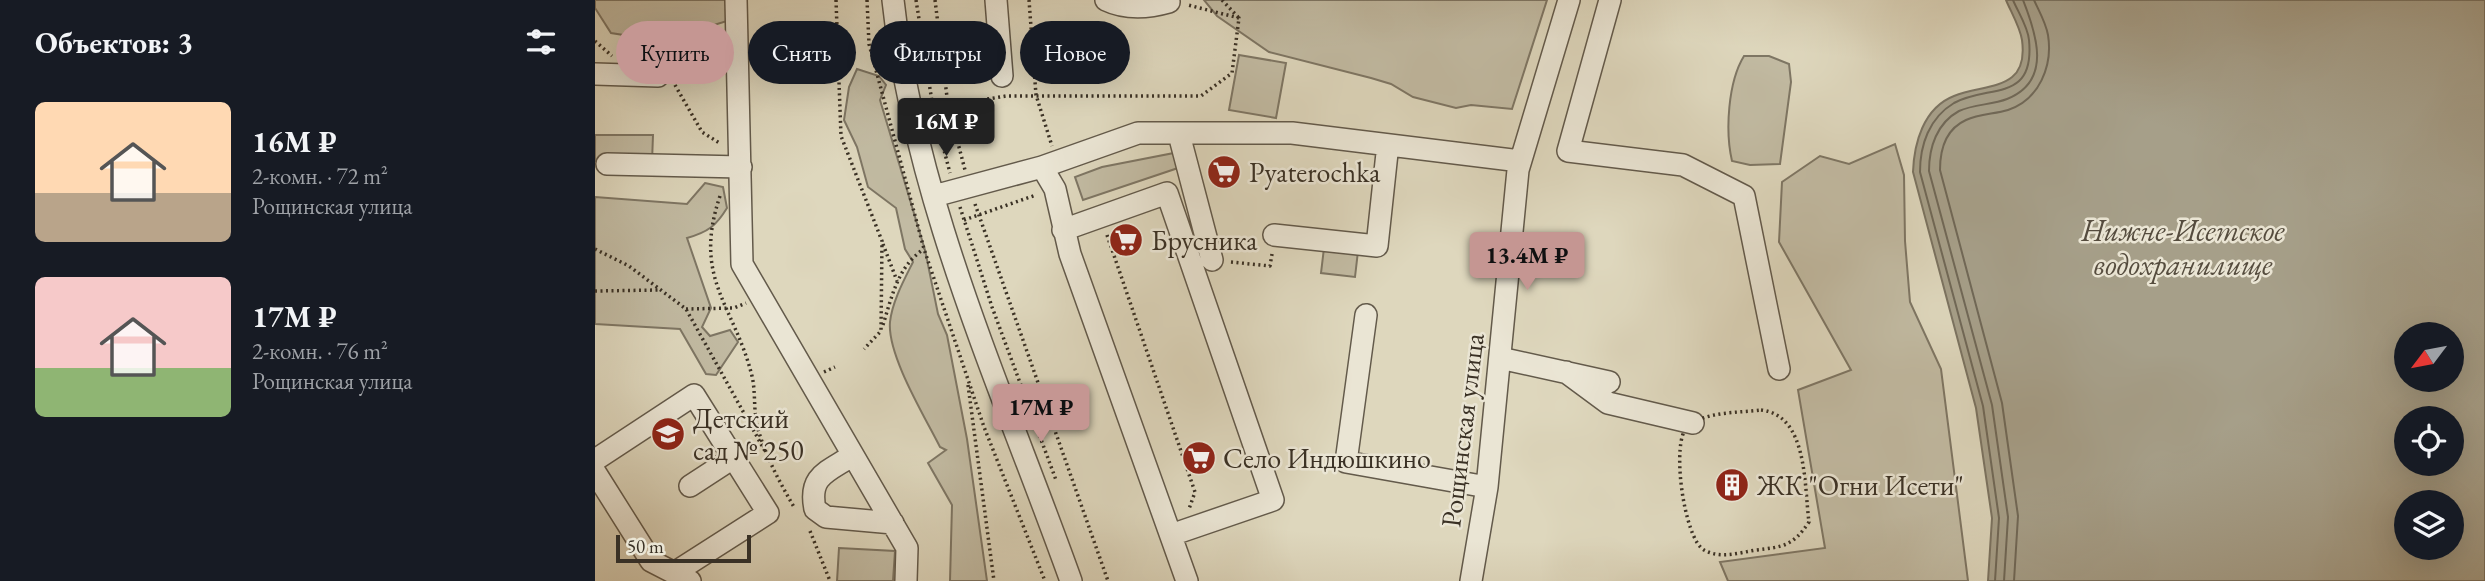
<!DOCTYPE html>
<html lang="ru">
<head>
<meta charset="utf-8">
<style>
	:root { --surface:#171b24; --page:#20242c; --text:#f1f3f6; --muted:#9ea1a6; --accent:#c59692 }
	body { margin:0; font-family:"EB Garamond",serif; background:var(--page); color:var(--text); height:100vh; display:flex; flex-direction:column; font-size:26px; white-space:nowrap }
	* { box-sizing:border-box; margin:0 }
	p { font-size:23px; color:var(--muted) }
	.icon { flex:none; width:38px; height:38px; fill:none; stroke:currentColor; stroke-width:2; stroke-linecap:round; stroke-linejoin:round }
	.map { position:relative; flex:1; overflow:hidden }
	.details { display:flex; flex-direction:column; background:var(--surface); width:595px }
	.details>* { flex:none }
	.guide { position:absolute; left:21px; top:21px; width:665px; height:63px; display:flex; gap:14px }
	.needle { width:46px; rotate:238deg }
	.buttons { position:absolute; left:1799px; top:322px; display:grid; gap:14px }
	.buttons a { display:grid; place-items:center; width:70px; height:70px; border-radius:50%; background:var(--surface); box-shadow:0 7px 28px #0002; font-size:35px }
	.scale { position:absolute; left:21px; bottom:18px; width:135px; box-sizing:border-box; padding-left:7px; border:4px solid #3a3125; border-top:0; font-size:19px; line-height:24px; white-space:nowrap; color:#3a3125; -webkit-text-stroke:5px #eae5d4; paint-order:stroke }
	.price { position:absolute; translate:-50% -60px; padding:0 16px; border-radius:7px; background:var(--accent); color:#111; font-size:23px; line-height:46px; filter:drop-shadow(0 2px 4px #0008) }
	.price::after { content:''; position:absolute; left:50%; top:42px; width:21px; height:16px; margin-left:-10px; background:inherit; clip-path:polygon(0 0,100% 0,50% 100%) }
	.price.on { background:#222; color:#fff }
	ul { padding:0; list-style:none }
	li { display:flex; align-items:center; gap:21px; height:175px; padding:0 35px }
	li span { display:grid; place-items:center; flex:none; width:196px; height:140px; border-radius:10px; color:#555 }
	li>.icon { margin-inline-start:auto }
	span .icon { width:84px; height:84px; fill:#fffc; stroke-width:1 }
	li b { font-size:30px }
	h2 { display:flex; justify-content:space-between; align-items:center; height:84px; padding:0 35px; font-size:30px }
	.tag { padding:0 24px; border-radius:32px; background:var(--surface); box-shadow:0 7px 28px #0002; font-size:24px; line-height:63px }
	.tag.on { background:var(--accent); color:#111 }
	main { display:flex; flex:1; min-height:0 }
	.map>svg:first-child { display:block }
	.green { fill:#c2bba3; stroke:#7e7664; stroke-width:2 }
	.water { fill:#a69f89; stroke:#7b7361; stroke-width:2; fill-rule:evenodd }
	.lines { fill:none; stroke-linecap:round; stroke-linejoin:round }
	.shore { stroke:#706857; stroke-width:2 }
	.minor-casing { stroke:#635a4b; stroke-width:24 }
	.path { stroke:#3a3125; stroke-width:3.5; stroke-dasharray:2 3.5; stroke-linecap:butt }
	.minor { stroke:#eae5d4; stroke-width:21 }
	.labels { text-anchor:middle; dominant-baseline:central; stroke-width:5; stroke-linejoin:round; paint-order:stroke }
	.poi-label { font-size:28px; fill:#3a3125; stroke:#eae5d4; text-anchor:start }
	.street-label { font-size:28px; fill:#3a3125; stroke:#eae5d4 }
	.water-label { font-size:30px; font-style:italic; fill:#554c3e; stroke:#eae5d4 }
</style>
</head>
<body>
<main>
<section class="details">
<h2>Объектов: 3<svg class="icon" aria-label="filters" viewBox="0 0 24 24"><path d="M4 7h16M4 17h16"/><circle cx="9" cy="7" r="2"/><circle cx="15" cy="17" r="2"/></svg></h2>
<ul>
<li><span style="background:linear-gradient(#ffd9b3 65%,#b9a48a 0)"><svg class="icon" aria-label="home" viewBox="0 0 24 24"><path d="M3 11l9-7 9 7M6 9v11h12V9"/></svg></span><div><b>16M ₽</b><p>2-комн. · 72 m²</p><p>Рощинская улица</p></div></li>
<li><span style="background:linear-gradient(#f6c9c9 65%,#8fb573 0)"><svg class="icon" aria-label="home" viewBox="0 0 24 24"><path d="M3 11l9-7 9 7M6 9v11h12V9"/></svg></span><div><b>17M ₽</b><p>2-комн. · 76 m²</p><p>Рощинская улица</p></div></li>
</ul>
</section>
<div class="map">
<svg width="1890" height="581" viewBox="0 0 1890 581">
	<rect width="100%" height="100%" fill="#ded7bd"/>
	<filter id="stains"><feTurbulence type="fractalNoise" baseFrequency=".00286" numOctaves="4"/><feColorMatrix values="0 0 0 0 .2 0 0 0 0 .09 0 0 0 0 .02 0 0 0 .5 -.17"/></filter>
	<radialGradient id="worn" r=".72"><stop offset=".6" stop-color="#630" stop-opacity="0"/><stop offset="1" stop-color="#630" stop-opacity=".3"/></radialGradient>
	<!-- green -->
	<path class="green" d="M0 0H135L132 21 67 41 16 33 0 8Z
		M609 0H952L917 109 876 105 861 108 818 97 796 84 776 78 674 52 622 16Z
		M644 55 691 63 681 118 634 110Z
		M1149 56H1174L1194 64 1196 82 1185 164 1155 165 1137 161C1130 131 1133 82 1149 56Z
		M262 69 284 76 291 85 285 100 330 250 343 314 352 335 372 439 392 581H355L357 505 333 463 351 450 345 447C330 417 292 355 295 322 297 302 309 280 318 262L310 249 301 208 273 187 262 147 249 120 254 87Z
		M0 135H58L57 162 0 161Z
		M1300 144 1309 175 1310 241 1315 302 1346 369 1373 581H1133L1125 562 1230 548 1203 390 1256 370 1184 242 1187 182 1225 156 1254 164Z
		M579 153 583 168 488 200 480 177 507 167Z
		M110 183 128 187 132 208C121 226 113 232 92 238L116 308 107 327 115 336 135 330 143 342 121 375 111 374 85 329 0 324V197L92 204Z
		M729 248 763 251 760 277 726 273Z
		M244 548 300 551 298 581H242Z"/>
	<!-- water -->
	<path class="water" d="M1411 0H1890V581H1393L1397 518 1381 408 1318 172C1319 144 1328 108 1359 96 1391 83 1434 92 1427 40 1425 27 1416 12 1411 0ZM1811 334H1857V380H1811ZM1811 418H1857V464H1811ZM1811 502H1857V548H1811Z"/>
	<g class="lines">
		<!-- shore -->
		<path class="shore" d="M1400 581 1404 518 1388 406 1325 172C1325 145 1334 118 1359 103 1394 84 1440 103 1434 40 1433 27 1423 12 1418 0
			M1409 581 1413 517 1397 405 1334 171C1334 147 1342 123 1364 111 1379 104 1397 105 1412 99 1458 81 1441 33 1428 0
			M1419 581 1423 516 1407 403 1345 170C1345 150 1351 129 1371 120 1384 114 1400 114 1413 110 1444 100 1458 66 1453 35 1451 23 1444 11 1439 0"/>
		<!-- minor casing -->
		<g class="minor-casing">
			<path id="minor" d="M141 0 147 264 312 548 311 581
				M298 0C320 203 408 391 476 581
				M401 0 407 76
				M511 0C532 10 553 8 574 2
				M1015 0 973 151 1088 165 1149 196 1184 369
				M0 74 63 76
				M586 142 617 260
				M12 164 146 167
				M447 167 460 189 475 254 592 581
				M339 196 447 167 543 133H697L925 161
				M468 230 572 193 678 500 576 535
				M679 235 782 246 792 153
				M771 315 751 462 892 487
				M905 358 1014 382
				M971 372 1013 403 1098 423
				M258 455C233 472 213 475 220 509L231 517 298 523
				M0 460 99 395 173 513 79 573
				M0 472 56 561 95 581
				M95 486 138 458
				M876 581 892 487 923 170 974 0"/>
		</g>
		<!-- path -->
		<path class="path" d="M241 0 246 136 287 241 286 331 269 349
			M272 0 274 44 329 249 389 427 450 581
			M321 0 338 108 355 173
			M340 0 353 105 370 170
			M434 0 441 95 457 146
			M627 0 643 17
			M0 41 17 56
			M80 85 107 132 126 144
			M338 108 411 96H606L637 73 644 18 593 5
			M125 196C97 279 139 304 157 376 161 393 158 412 163 429 171 457 185 483 199 507
			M380 204 513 581
			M365 207 397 307 461 480
			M369 220 441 195
			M512 235 600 492 594 509
			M288 244 302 281
			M0 249 34 266 91 309 170 451
			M636 262 675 266 677 254
			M0 291 64 290
			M91 309 139 308 151 303
			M288 325C297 296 303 266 329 249
			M229 372 240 367
			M373 385 399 581
			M1166 410C1213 415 1209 485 1214 522 1198 546 1188 547 1161 550 1143 553 1125 559 1109 550 1089 539 1075 440 1093 426 1112 411 1144 413 1166 410Z
			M215 531 235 581"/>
		<!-- minor -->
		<use href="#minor" class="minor"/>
	</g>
	<!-- icons -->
	<defs>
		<g id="supermarket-disc" transform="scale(1.75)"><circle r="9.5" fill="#8f2418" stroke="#eae5d4"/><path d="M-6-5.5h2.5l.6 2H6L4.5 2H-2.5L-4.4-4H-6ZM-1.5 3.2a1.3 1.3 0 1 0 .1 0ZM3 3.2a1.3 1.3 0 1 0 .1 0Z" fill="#fff"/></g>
		<g id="school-disc" transform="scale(1.75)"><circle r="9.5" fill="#8f2418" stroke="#eae5d4"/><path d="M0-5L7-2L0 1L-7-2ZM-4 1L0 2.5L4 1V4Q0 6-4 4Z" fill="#fff"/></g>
		<g id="building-disc" transform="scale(1.75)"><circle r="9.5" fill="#8f2418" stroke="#eae5d4"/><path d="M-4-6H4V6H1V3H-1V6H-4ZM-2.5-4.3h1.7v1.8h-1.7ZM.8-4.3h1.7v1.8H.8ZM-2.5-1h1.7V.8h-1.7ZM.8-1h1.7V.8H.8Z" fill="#fff"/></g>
	</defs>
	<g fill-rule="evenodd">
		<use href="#supermarket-disc" x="629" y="172"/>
		<use href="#supermarket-disc" x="531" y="240"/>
		<use href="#school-disc" x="73" y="434"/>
		<use href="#supermarket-disc" x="604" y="458"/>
		<use href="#building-disc" x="1137" y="485"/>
	</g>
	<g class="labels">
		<!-- poi labels -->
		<g class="poi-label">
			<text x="654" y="172">Pyaterochka</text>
			<text x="556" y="240">Брусника</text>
			<text x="98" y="418">Детский<tspan x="98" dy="32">сад № 250</tspan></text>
			<text x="628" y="458">Село Индюшкино</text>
			<text x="1162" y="485">ЖК "Огни Исети"</text>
		</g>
		<!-- street labels -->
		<g class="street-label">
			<text transform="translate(867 430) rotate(-83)">Рощинская улица</text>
		</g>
		<!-- water labels -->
		<g class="water-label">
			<text x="1588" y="230">Нижне-Исетское<tspan x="1588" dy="34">водохранилище</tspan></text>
		</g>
	</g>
	<rect width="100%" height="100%" filter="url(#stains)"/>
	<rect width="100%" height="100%" fill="url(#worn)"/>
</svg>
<div class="buttons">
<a><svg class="needle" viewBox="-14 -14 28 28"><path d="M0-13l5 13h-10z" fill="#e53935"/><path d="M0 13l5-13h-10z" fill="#9ea1a6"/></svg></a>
<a><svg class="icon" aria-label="locate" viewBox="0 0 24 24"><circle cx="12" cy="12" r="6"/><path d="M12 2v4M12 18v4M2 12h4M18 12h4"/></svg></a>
<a><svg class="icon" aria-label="layers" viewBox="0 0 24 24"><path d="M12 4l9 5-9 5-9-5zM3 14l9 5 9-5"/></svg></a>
</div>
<div class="scale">50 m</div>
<b class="price on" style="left:351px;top:158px">16M ₽</b>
<b class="price" style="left:932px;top:292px">13.4M ₽</b>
<b class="price" style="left:446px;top:444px">17M ₽</b>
<div class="guide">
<a class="tag on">Купить</a>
<a class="tag">Снять</a>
<a class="tag">Фильтры</a>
<a class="tag">Новое</a>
</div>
</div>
</main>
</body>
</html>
